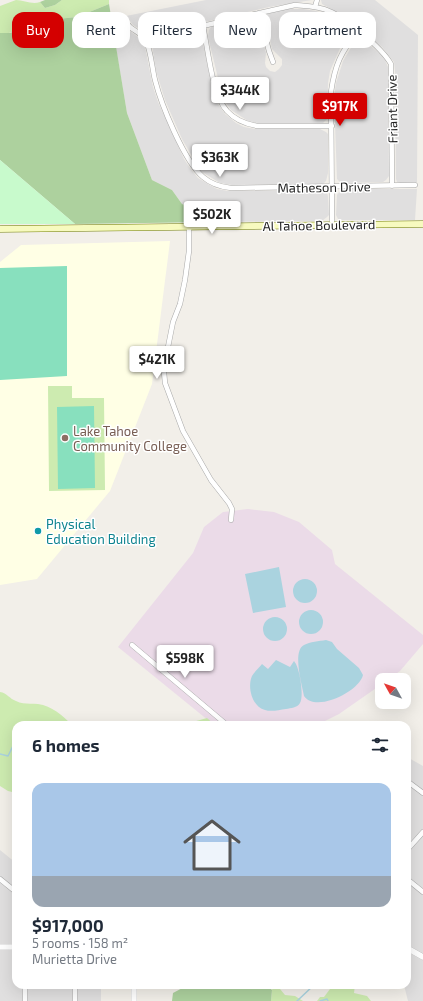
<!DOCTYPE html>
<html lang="en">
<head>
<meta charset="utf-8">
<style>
	:root { --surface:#fff; --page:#f2f2f3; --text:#1f2937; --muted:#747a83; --accent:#d40000 }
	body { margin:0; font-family:"Exo 2",sans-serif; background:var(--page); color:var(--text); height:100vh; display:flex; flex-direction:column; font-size:15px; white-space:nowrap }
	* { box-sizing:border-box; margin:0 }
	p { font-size:13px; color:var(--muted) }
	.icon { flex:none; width:22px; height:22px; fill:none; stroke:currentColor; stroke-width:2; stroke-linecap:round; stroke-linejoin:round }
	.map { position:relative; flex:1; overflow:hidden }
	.sheet { position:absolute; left:12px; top:721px; width:399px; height:268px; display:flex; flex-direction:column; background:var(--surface); border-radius:12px; box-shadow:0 4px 16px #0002 }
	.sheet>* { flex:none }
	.banner { position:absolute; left:12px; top:12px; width:399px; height:36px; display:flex; gap:8px }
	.needle { width:26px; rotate:310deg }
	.tools { position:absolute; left:375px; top:673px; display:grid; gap:8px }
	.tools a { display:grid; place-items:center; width:36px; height:36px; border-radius:8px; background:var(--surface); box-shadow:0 4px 16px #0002; font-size:20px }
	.price { position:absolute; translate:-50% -34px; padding:0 9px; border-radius:4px; background:#fff; color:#222; font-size:13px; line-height:26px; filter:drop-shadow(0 1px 2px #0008) }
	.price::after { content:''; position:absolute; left:50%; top:24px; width:12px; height:9px; margin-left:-6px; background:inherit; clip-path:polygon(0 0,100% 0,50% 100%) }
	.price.current { background:var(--accent); color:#fff }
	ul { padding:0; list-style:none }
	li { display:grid; align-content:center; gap:8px; height:212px; padding:0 20px }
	li span { display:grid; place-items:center; height:124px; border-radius:12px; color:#555 }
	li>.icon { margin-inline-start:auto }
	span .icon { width:72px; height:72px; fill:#fffc; stroke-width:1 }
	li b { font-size:17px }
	h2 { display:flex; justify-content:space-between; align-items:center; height:48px; padding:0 20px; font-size:17px }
	.chip { padding:0 14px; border-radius:12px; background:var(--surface); box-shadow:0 4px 16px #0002; font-size:14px; line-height:36px }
	.chip.current { background:var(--accent); color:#fff }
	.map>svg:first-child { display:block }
	.residential { fill:#e0dfdf }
	.industrial { fill:#ebdbe8 }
	.education { fill:#ffffe5 }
	.grass { fill:#cdebb0 }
	.forest { fill:#add19e }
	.park { fill:#c8facc }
	.pitch { fill:#88e0be }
	.water { fill:#aad3df }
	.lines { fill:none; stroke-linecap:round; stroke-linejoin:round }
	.stream { stroke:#aad3df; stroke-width:1.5 }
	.minor-casing { stroke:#a9a9a9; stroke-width:5.5 }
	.tertiary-casing { stroke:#a9a9a9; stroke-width:6 }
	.secondary-casing { stroke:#707d05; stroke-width:7 }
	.minor { stroke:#fff; stroke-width:4.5 }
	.tertiary { stroke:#fff; stroke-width:5.5 }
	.secondary { stroke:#f7fabf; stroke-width:6 }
	.education-dot { fill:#8d6e63; stroke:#fff; stroke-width:1.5 }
	.culture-dot { fill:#0f9aa8; stroke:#fff; stroke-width:1.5 }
	.labels { text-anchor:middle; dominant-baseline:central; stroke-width:3; stroke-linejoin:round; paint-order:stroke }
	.street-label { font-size:13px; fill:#222; stroke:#fff }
	.education-label { font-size:13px; fill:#785e54; stroke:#fff; text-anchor:start }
	.culture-label { font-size:13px; fill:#0d838f; stroke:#fff; text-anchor:start }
</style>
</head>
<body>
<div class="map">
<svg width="423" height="1001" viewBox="0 0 423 1001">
	<rect width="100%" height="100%" fill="#f2efe9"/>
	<!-- residential -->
	<path class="residential" d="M206 0H312L269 7 149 35 133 25 126 16Z
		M321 0H375L418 35 417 182 401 183 397 182 396 179 395 71 394 62 382 47 344 16 322 4Z
		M288 9H303L316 11 338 20 349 29V36L341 46 330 71 328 83 327 119 323 123H258L248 121 231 110 226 103 219 82 208 37 209 30 211 27 255 18 258 20 259 25 266 53 265 63 266 67 270 71 275 72 279 69 282 65V59L272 49 265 17 267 14Z
		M111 18H120L126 28 142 40 145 47 153 87 158 102 184 159 190 168 198 178 208 184 217 189 228 191 324 190 327 193 328 196 329 215 327 217 322 221 214 222V217L182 204 172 190 152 180 127 113Z
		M195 31 201 34 213 92 218 104 225 114 236 123 244 127 255 129H320L326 132 328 134V173L326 181 323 184 232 185 220 183 202 172 193 158 182 139 165 100 156 71 152 45 157 39Z
		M360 39 365 41 380 54 385 60 388 67 389 176 386 180 383 182 345 183 340 182 337 179 334 97 336 83 343 61 355 41Z
		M343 189H417L415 220H342L338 219 336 215 337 195 340 191Z
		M407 757 423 766V1001H408L404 985H407Z
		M0 850 16 863V985H101V1001H0Z"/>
	<!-- industrial -->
	<path class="industrial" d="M248 509 274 512 299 522 332 550 335 564 423 635V644L400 671 387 680H382V684L339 714 317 725H214L118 647 193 553 204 527 223 512Z"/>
	<!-- education -->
	<path class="education" d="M170 241 152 384 110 491 37 579 0 585V262L21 245Z"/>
	<!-- grass -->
	<path class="grass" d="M16 0C24 0 32 5 40 2L45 8 55 5 62 0H109V4L77 17 57 19H42L24 28 9 33H0V6Z
		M48 386H72V398H104L105 490 49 491Z
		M0 692C7 693 10 699 16 701 23 705 30 703 38 704 52 706 62 715 72 725H16V793L8 791 0 786Z
		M207 718 215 725H182Z
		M330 985H355L354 993 367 996 371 1001H317L320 997H324L330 989Z
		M273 987 280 989 285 995 295 996 303 1001H271L272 990Z"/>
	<!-- forest -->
	<path class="forest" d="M45 0H62L55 5 45 8 40 2Z
		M109 4 127 113 152 180 172 190 182 204 214 217V222L75 224 0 160V33H10L24 28 42 19H57L77 17Z
		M188 985H267L272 990 271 1001H172L173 993Z"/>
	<!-- park -->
	<path class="park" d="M0 160 75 224H0Z"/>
	<!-- pitch -->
	<path class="pitch" d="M67 266V376L0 380V268Z
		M94 406 95 488 58 489 57 407Z"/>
	<!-- water -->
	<path class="water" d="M279 567 286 607 253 613 245 574Z
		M293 591a12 12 0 1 1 24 0a12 12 0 1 1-24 0Z
		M299 622a12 12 0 1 1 24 0a12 12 0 1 1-24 0Z
		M263 629a12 12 0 1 1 24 0a12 12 0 1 1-24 0Z
		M326 640 332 642 337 649 359 668 363 675C359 692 315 713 304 696 302 685 292 651 304 645 310 642 319 641 326 640Z
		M276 660 290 667 294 661 296 664C300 672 304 696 300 703 297 708 291 708 286 709 279 710 271 712 265 710 252 707 247 687 252 676 254 672 259 668 262 664L268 669Z"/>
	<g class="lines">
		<!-- stream -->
		<path class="stream" d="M0 754 8 756 13 746V736L16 734
			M297 1001 314 985
			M320 1001 327 999 328 1001"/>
		<!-- minor casing -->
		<g class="minor-casing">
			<path id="minor" d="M315 7 317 0
				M259 13 269 51 273 62
				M123 17C125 21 127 24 130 27 136 32 143 34 146 41 151 51 152 68 155 80 161 104 184 161 203 177 211 184 221 187 231 188L415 185
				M203 26C208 49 212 95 227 111 235 120 246 124 257 126H332
				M146 41 158 36 295 5C307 6 319 6 329 11 346 18 382 48 391 64L392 186
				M332 225 331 92C335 64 341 52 358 31
				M189 226V251L185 280 180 304 173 322 166 357 164 372 165 383 183 431 211 480 229 503 232 509 231 520
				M132 645 227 725
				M407 781 423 793
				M407 850 423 832
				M0 879 16 892
				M407 879 423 892
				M25 985V1001
				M75 985V1001"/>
		</g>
		<!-- tertiary casing -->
		<g class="tertiary-casing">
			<path id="tertiary" d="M0 947H16
				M407 948 423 957
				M134 985V1001"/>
		</g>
		<!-- secondary casing -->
		<g class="secondary-casing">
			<path id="secondary" d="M0 229 423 224"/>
		</g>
		<!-- minor -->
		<use href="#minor" class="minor"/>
		<!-- tertiary -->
		<use href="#tertiary" class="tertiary"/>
		<!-- secondary -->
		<use href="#secondary" class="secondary"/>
	</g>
	<!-- markers -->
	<circle class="education-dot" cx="65" cy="438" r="4"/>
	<circle class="culture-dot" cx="38" cy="531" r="4"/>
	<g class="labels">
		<!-- street labels -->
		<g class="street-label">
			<text transform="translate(392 109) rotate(-91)">Friant Drive</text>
			<text transform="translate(324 187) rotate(-1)">Matheson Drive</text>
			<text transform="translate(319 225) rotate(-1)">Al Tahoe Boulevard</text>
		</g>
		<!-- education labels -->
		<g class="education-label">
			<text x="73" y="431">Lake Tahoe<tspan x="73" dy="15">Community College</tspan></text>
		</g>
		<!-- culture labels -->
		<g class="culture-label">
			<text x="46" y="524">Physical<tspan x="46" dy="15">Education Building</tspan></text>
		</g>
	</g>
</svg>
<div class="tools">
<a><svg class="needle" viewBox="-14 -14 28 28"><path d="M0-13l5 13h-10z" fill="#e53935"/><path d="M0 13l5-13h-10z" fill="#747a83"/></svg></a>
</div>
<b class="price" style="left:240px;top:111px">$344K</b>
<b class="price current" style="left:340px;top:127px">$917K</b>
<b class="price" style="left:220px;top:178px">$363K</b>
<b class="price" style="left:212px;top:235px">$502K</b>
<b class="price" style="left:157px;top:380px">$421K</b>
<b class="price" style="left:185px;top:679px">$598K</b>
<div class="banner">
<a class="chip current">Buy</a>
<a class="chip">Rent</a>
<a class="chip">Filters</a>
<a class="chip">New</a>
<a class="chip">Apartment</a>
</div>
<section class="sheet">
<h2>6 homes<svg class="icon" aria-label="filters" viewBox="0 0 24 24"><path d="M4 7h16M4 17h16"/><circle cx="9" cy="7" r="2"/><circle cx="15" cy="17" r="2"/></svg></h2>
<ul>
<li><span style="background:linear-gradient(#a9c7e8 75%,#9aa5b1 0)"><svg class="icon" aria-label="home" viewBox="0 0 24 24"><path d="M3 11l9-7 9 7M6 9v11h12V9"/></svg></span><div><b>$917,000</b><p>5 rooms · 158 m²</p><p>Murietta Drive</p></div></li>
</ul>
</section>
</div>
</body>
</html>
